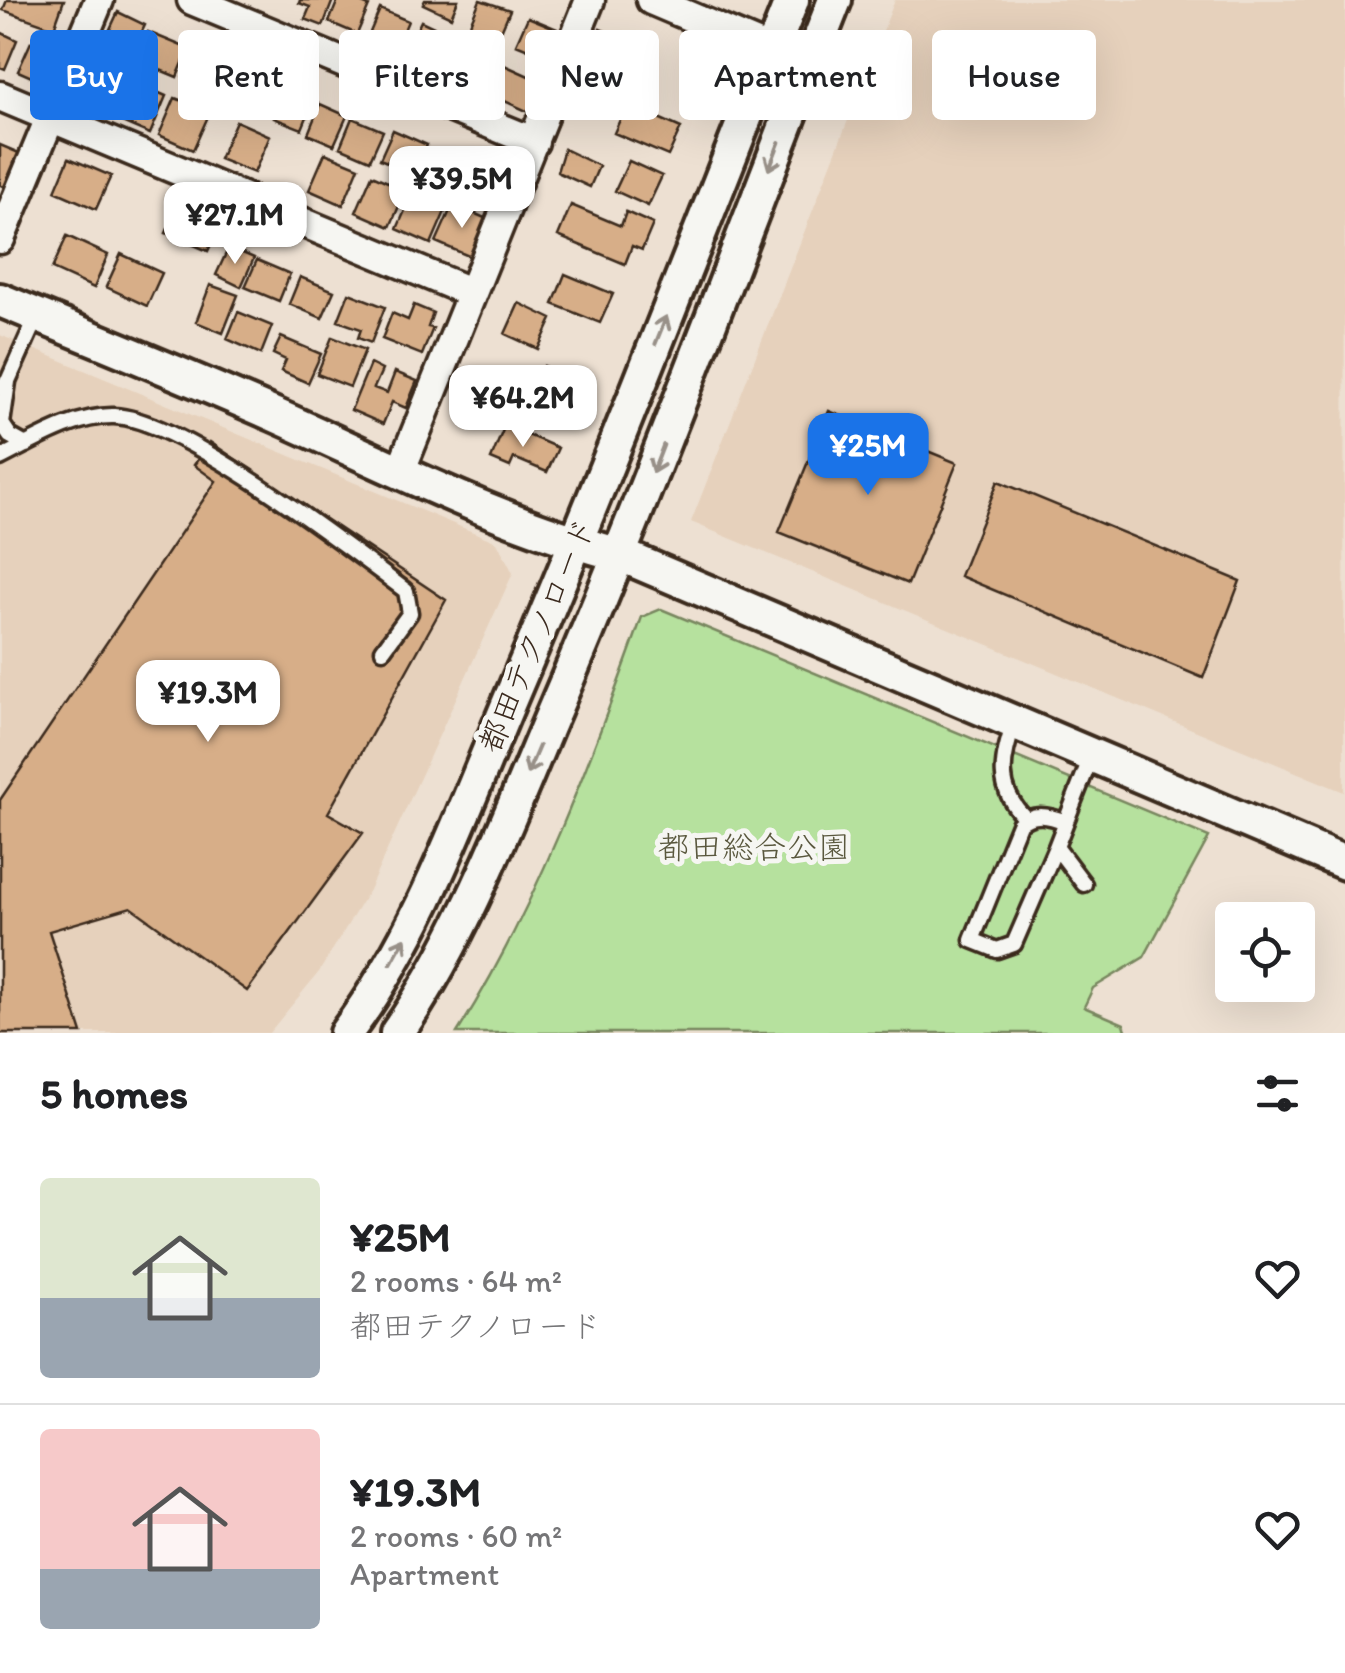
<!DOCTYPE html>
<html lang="en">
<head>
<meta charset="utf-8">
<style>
	:root { --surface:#fff; --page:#f2f2f2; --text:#202124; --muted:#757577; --line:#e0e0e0; --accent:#1a73e8 }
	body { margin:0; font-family:Itim,"Klee One",sans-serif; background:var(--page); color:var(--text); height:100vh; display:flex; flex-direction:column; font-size:38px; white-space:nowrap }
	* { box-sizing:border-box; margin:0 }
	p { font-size:32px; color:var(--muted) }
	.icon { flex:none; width:55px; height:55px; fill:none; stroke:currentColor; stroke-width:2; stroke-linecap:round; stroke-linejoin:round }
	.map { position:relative; height:1033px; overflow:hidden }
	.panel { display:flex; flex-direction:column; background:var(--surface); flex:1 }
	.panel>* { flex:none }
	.guide { position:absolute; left:30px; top:30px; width:1285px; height:90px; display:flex; gap:20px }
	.fabs { position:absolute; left:1215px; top:902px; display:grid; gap:20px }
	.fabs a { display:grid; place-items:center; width:100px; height:100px; border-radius:10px; background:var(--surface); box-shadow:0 10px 40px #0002; font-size:50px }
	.price { position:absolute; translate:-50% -85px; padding:0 22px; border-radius:20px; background:#fff; color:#222; font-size:32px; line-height:65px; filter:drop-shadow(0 2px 5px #0008) }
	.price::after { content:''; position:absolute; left:50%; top:60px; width:30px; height:22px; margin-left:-15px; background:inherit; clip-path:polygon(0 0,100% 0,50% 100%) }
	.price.on { background:var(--accent); color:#fff }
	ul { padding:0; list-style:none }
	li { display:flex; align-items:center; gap:30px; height:250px; padding:0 40px }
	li+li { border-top:2px solid var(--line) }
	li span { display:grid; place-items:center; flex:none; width:280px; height:200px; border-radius:10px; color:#555 }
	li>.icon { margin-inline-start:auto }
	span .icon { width:120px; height:120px; fill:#fffc; stroke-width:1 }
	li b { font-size:42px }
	h2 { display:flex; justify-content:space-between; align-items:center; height:120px; padding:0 40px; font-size:42px }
	.chip { padding:0 35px; border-radius:10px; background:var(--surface); box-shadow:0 10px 40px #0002; font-size:35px; line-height:90px }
	.chip.on { background:var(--accent); color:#fff }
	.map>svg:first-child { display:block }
	.built { fill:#e6d1bc }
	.green { fill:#b6e19e; stroke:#78865e; stroke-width:2.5 }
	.building { fill:#d7ae88; stroke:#3b2a1e; stroke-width:2.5 }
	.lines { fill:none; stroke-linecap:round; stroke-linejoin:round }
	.service-casing { stroke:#3b2a1e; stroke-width:21 }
	.minor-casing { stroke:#3b2a1e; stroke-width:35 }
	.tertiary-casing { stroke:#3b2a1e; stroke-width:40 }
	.service { stroke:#f6f6f2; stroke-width:14 }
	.minor { stroke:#f6f6f2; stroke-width:28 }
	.tertiary { stroke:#f6f6f2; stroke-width:32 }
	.oneway { stroke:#989088 }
	.labels { text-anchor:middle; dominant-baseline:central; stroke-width:10; stroke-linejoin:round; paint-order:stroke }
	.street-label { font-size:32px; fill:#3b2a1e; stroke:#f6f6f2 }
	.park-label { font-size:32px; fill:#5a583e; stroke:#f6f6f2 }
</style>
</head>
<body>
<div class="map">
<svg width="1345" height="1033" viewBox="0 0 1345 1033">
	<rect width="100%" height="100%" fill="#ede0d2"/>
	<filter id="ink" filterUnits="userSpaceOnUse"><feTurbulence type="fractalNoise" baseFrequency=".01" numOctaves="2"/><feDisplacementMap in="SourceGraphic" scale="20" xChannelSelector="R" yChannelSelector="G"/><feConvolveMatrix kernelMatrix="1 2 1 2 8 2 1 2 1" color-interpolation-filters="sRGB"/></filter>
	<g filter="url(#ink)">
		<!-- built -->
		<path class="built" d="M895 0H1345L1344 792 691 522Z
			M0 335 497 542 513 573 369 890 319 972 269 1033H0Z"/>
		<!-- green -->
		<path class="green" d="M661 609 1209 837 1144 957 1093 988 1084 1007 1124 1024 1127 1033H457C535 911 593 754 642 617Z"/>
		<!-- building -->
		<path class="building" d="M7 0H64L54 28 3 10Z
			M300 0H333L323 26 305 19 310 7 299 3Z
			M338 0H355L369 6 357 34 329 22Z
			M425 0H458L451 17 423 4Z
			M480 0 510 10 498 38 469 26Z
			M380 9 408 21 396 49 368 37Z
			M118 12 145 25 132 53 105 40Z
			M528 17 557 29 545 56 516 44Z
			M421 21 451 35 437 66 406 53Z
			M600 29 655 52 642 80 588 57Z
			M0 32 17 40 5 69 0 67Z
			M148 32 189 49 177 77 136 60Z
			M455 40 496 58 482 88 442 70Z
			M31 42 65 57 52 86 18 71Z
			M195 49 236 66 225 94 183 76Z
			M502 64 542 82 529 112 489 94Z
			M86 69 120 83 107 112 73 98Z
			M249 73 276 85 264 114 237 102Z
			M132 81 166 96 150 134 115 119Z
			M287 89 314 100 302 129 274 118Z
			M175 98 210 112 193 150 159 135Z
			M320 104 347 116 334 145 308 134Z
			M627 104 681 128 668 156 614 133Z
			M352 118 383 131 370 160 340 147Z
			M236 121 270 136 254 173 219 159Z
			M393 130 427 145 415 174 380 159Z
			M0 145 19 153 5 187 0 185Z
			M564 149 599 166 590 187 557 172Z
			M325 153 359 167 343 205 309 190Z
			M69 158 111 176 96 209 55 191Z
			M629 161 662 176 648 206 615 191Z
			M372 175 406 190 390 227 356 212Z
			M413 192 447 207 431 244 397 229Z
			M181 200 223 218 208 251 166 233Z
			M453 204 487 219 471 257 436 242Z
			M571 205 621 226 626 212 653 224 642 250 632 246 625 264 558 236Z
			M67 236 108 255 94 288 52 269Z
			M229 247 254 258 241 287 216 275Z
			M121 254 162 273 147 306 106 287Z
			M257 260 290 274 279 301 245 287Z
			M565 274 613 294 600 323 553 304Z
			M300 277 334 291 322 318 289 304Z
			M210 285 238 295 223 333 196 322Z
			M349 293 385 307 371 343 358 338 361 329 338 321Z
			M519 303 552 319 538 349 505 334Z
			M414 305 433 313 428 327 433 328 422 355 382 339 392 313 408 320Z
			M238 312 272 326 261 354 227 339Z
			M281 337 321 354 308 383 281 371 286 360 273 354Z
			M332 337 365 350 350 387 317 374Z
			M370 364 382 370 374 388 387 393 395 372 417 381 406 408 392 402 383 424 351 410Z
			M544 366 577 381 564 412 530 397Z
			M829 411 957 463 908 584 779 532Z
			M505 425 558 448 547 472 514 458 510 467 491 459Z
			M210 442 446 600 328 813 363 833 247 991 131 907 49 931 82 1033H0V800L216 481 194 465Z
			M998 481 1240 581 1203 678 960 576Z"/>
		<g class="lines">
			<!-- service casing -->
			<g class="service-casing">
				<path id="service" d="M8 382 2 424 10 436 26 445
					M0 388 8 381 37 316
					M0 458C34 441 75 415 114 416 180 418 348 547 406 591L410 613 383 650
					M1014 724C1001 760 996 789 1025 818
					M1056 847 1014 944 997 950 972 940 1019 824C1033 812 1049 815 1065 822
					M1084 884 1056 847 1091 757"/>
			</g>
			<!-- minor casing -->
			<g class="minor-casing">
				<path id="minor" d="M192 0 534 142
					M651 0 809 67
					M0 96 472 293
					M0 239 99 0
					M400 472 590 0"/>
			</g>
			<!-- tertiary casing -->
			<g class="tertiary-casing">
				<path id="tertiary" d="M0 300C92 338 184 375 275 415 388 465 501 524 621 555L1345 863
					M346 1033C423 930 465 805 515 688 612 460 700 230 792 0
					M397 1033C463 938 508 819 553 713 654 478 741 238 835 0"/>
			</g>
			<!-- service -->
			<use href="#service" class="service"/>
			<!-- minor -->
			<use href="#minor" class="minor"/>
			<!-- tertiary -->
			<use href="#tertiary" class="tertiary"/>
		</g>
		<!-- one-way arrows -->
		<defs><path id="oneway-shaft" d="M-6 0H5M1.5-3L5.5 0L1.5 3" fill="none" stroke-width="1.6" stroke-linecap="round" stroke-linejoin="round" transform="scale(2.5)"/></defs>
		<g class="oneway">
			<use href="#oneway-shaft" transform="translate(774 156) rotate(111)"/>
			<use href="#oneway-shaft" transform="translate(661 330) rotate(-68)"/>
			<use href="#oneway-shaft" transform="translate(658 459) rotate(111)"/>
			<use href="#oneway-shaft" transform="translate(533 760) rotate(113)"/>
			<use href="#oneway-shaft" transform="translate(398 951) rotate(-61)"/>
		</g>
	</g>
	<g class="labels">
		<!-- street labels -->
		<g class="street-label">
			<text transform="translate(537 635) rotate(-67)">都田テクノロード</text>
		</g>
		<!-- park labels -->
		<g class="park-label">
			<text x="754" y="847">都田総合公園</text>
		</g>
	</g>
</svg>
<div class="fabs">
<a><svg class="icon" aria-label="locate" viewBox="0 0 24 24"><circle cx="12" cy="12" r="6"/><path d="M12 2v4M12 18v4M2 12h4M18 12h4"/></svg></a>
</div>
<b class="price" style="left:462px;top:231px">¥39.5M</b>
<b class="price" style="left:235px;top:267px">¥27.1M</b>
<b class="price" style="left:523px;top:450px">¥64.2M</b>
<b class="price on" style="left:868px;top:498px">¥25M</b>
<b class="price" style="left:208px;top:745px">¥19.3M</b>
<div class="guide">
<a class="chip on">Buy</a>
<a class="chip">Rent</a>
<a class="chip">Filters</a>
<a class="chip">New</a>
<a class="chip">Apartment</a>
<a class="chip">House</a>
</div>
</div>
<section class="panel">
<h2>5 homes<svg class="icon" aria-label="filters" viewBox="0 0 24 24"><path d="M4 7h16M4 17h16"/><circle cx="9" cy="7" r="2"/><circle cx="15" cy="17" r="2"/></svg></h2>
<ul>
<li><span style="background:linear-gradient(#dfe7d0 60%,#9aa5b1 0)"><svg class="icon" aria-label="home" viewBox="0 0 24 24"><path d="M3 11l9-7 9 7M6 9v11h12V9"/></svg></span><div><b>¥25M</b><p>2 rooms · 64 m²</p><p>都田テクノロード</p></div><svg class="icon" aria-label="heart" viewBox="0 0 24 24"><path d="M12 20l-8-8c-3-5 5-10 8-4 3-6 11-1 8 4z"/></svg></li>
<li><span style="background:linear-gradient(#f6c9c9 70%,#9aa5b1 0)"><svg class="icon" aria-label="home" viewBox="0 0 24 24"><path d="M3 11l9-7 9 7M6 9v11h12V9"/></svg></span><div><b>¥19.3M</b><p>2 rooms · 60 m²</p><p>Apartment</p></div><svg class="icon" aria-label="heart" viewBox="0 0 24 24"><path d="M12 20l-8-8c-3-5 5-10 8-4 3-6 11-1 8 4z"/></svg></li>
</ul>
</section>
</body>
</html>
